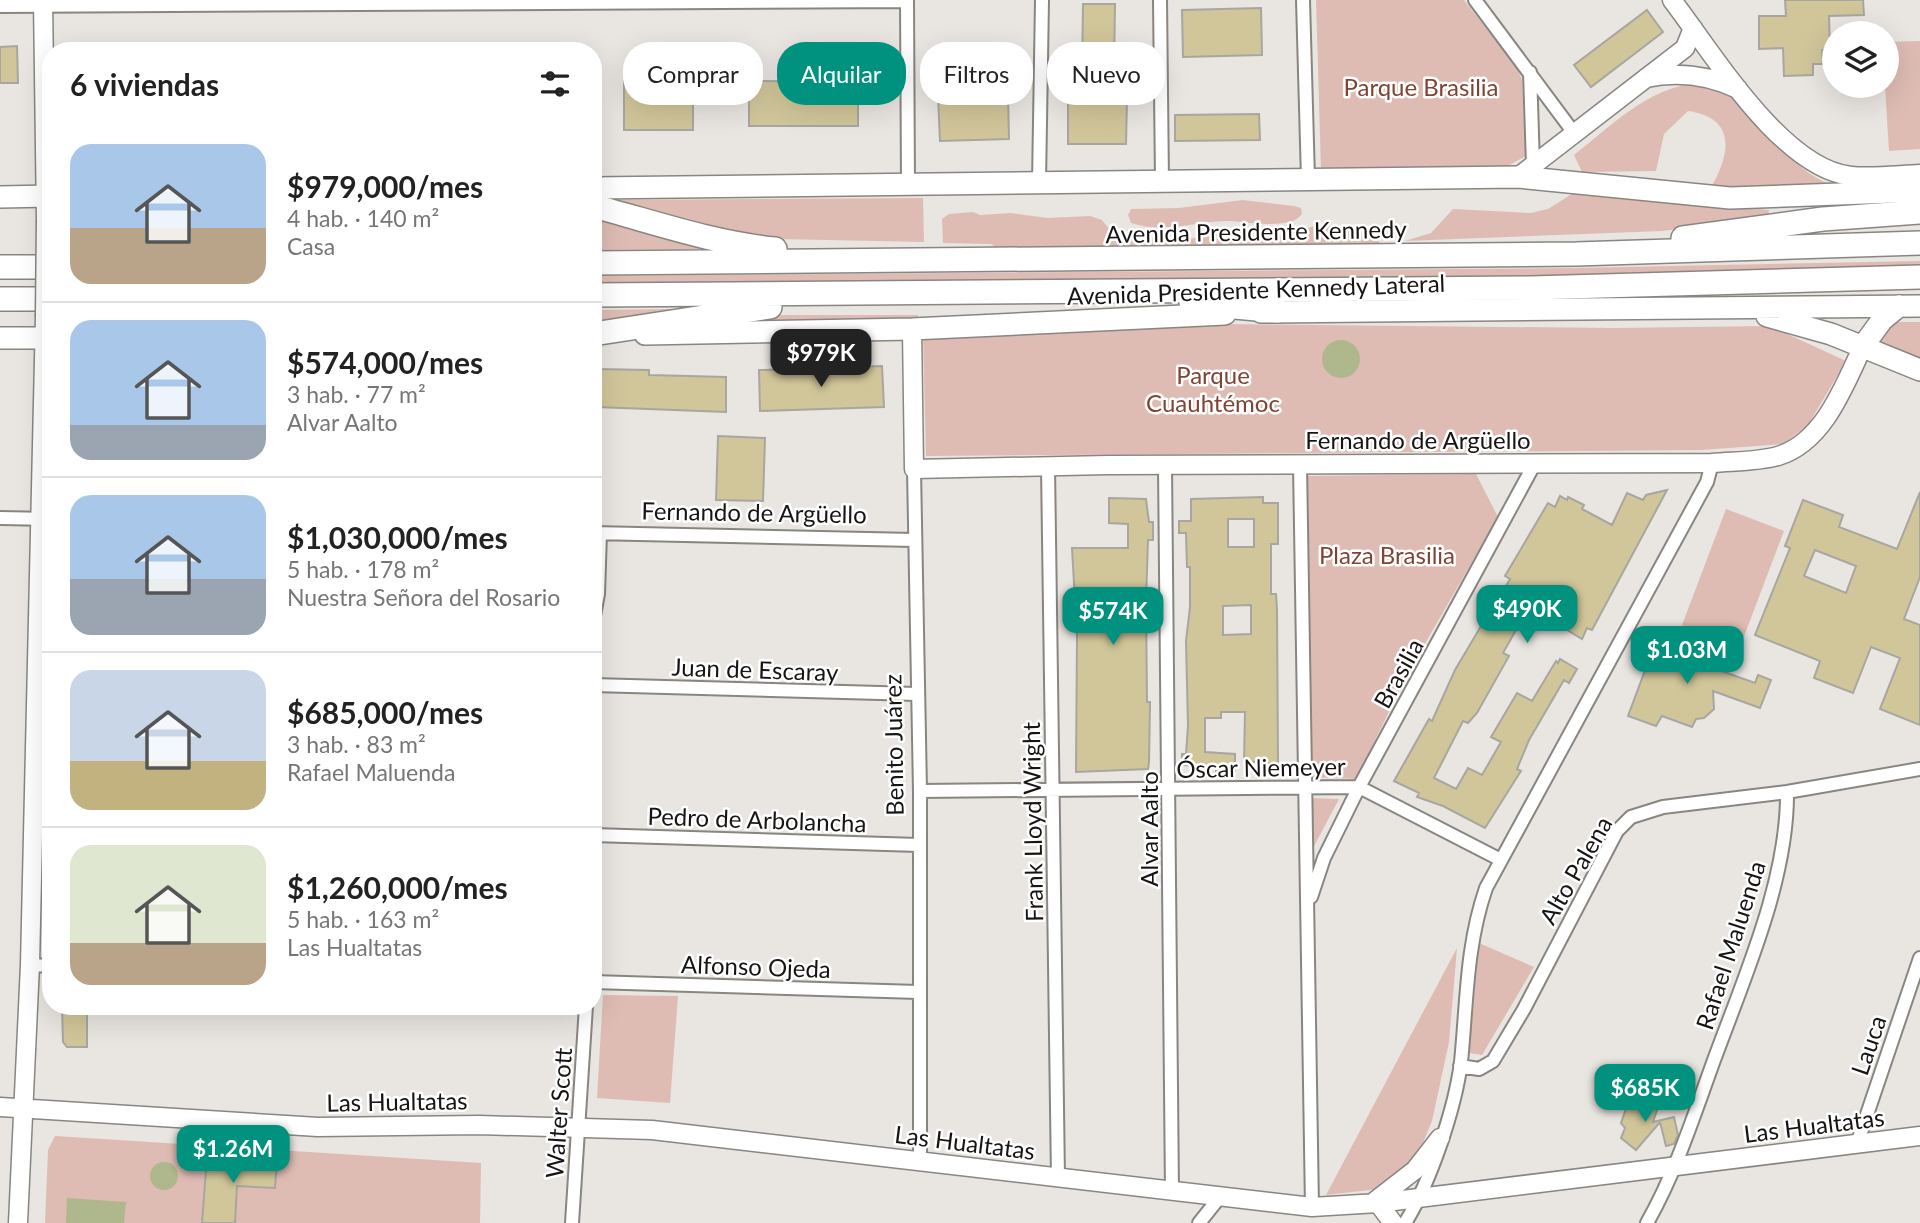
<!DOCTYPE html>
<html lang="es">
<head>
<meta charset="utf-8">
<style>
	:root { --surface:#fff; --page:#f2f2f2; --text:#222; --muted:#767676; --line:#e0e0e0; --accent:#00927f }
	body { margin:0; font-family:Lato,sans-serif; background:var(--page); color:var(--text); height:100vh; display:flex; flex-direction:column; font-size:26px; white-space:nowrap }
	* { box-sizing:border-box; margin:0 }
	p { font-size:23px; color:var(--muted) }
	.icon { flex:none; width:38px; height:38px; fill:none; stroke:currentColor; stroke-width:2; stroke-linecap:round; stroke-linejoin:round }
	.map { position:relative; flex:1; overflow:hidden }
	.panel { position:absolute; left:42px; top:42px; width:560px; height:973px; display:flex; flex-direction:column; background:var(--surface); border-radius:28px; box-shadow:0 7px 28px #0002 }
	.panel>* { flex:none }
	.top-card { position:absolute; left:623px; top:42px; width:665px; height:63px; display:flex; gap:14px }
	.buttons { position:absolute; left:1822px; top:21px; display:grid; gap:14px }
	.buttons a { display:grid; place-items:center; width:77px; height:77px; border-radius:50%; background:var(--surface); box-shadow:0 7px 28px #0002; font-size:35px }
	.price { position:absolute; translate:-50% -60px; padding:0 16px; border-radius:14px; background:var(--accent); color:#fff; font-size:23px; line-height:46px; filter:drop-shadow(0 2px 4px #0008) }
	.price::after { content:''; position:absolute; left:50%; top:42px; width:21px; height:16px; margin-left:-10px; background:inherit; clip-path:polygon(0 0,100% 0,50% 100%) }
	.price.on { background:#222; color:#fff }
	ul { padding:0; list-style:none }
	li { display:flex; align-items:center; gap:21px; height:175px; padding:0 28px }
	li+li { border-top:2px solid var(--line) }
	li span { display:grid; place-items:center; flex:none; width:196px; height:140px; border-radius:21px; color:#555 }
	li>.icon { margin-inline-start:auto }
	span .icon { width:84px; height:84px; fill:#fffc; stroke-width:1 }
	li b { font-size:30px }
	h2 { display:flex; justify-content:space-between; align-items:center; height:84px; padding:0 28px; font-size:30px }
	.tag { padding:0 24px; border-radius:28px; background:var(--surface); box-shadow:0 7px 28px #0002; font-size:24px; line-height:63px }
	.tag.on { background:var(--accent); color:#fff }
	.map>svg:first-child { display:block }
	.green { fill:#debcb3 }
	.water { fill:#afb78c }
	.building { fill:#d1c69a; stroke:#a7a6a0; stroke-width:2; fill-rule:evenodd }
	.lines { fill:none; stroke-linecap:round; stroke-linejoin:round }
	.street-casing { stroke:#898681; stroke-width:16 }
	.secondary-casing { stroke:#898681; stroke-width:21 }
	.primary-casing { stroke:#898681; stroke-width:24 }
	.highway-casing { stroke:#898681; stroke-width:26 }
	.street { stroke:#fff; stroke-width:12 }
	.secondary { stroke:#fff; stroke-width:18 }
	.primary { stroke:#fff; stroke-width:21 }
	.highway { stroke:#fff; stroke-width:23 }
	.secondary-bridge-casing { stroke:#898681; stroke-width:21; stroke-linecap:butt }
	.secondary-bridge { stroke:#fff; stroke-width:18 }
	.labels { text-anchor:middle; dominant-baseline:central; stroke-width:5; stroke-linejoin:round; paint-order:stroke }
	.park-label { font-size:24px; fill:#814334; stroke:#fff }
	.street-label { font-size:24px; fill:#171514; stroke:#fff }
</style>
</head>
<body>
<div class="map">
<svg width="1920" height="1223" viewBox="0 0 1920 1223">
	<rect width="100%" height="100%" fill="#e9e5e0"/>
	<!-- green -->
	<path class="green" d="M1316 0H1464L1517 68 1522 80 1526 156 1498 171H1321Z
		M1920 41V149L1889 151 1885 86 1887 42Z
		M1696 84C1703 86 1711 86 1718 89 1760 106 1778 164 1831 185L1710 189C1730 156 1738 118 1688 111L1664 134 1656 171 1582 172 1574 155C1609 128 1649 86 1696 84Z
		M1572 194H1597L1769 210 1768 217 1662 231 1405 241 1431 233 1453 209 1531 213 1548 209Z
		M923 198 924 242 778 239 742 234 616 200Z
		M1243 200 1294 206 1301 208 1302 214C1297 220 1292 222 1284 223 1265 226 1247 222 1229 221 1195 221 1164 234 1131 223L1128 215 1131 209 1179 208Z
		M973 212 980 215 1011 213 1047 218 1090 216 1102 220 1113 234 1123 237 1182 240 1232 232 1246 237H1276L1325 223 1339 230 1376 236 1380 244 996 247 991 244 943 243 942 219 949 214Z
		M593 213 720 249 593 250Z
		M1920 261V268L1789 274 593 283V276L1574 268Z
		M671 309 675 311 593 323V310Z
		M766 315H918V322L705 320Z
		M1893 322H1920V360L1888 347 1876 337Z
		M1211 324 1613 328 1770 326 1846 361 1808 425 1783 444 1702 450 926 456 923 334Z
		M1476 474 1498 517 1408 673 1356 779 1312 777 1307 476Z
		M1726 509 1784 531 1740 647 1682 625Z
		M1310 798 1339 799 1312 850Z
		M1479 943 1534 967 1482 1055 1469 1053Z
		M1457 948 1449 1042 1432 1121 1405 1186 1326 1195Z
		M603 995 678 996 670 1103 597 1098Z
		M55 1136 481 1163 480 1223H45L48 1150Z"/>
	<!-- water -->
	<path class="water" d="M1322 359a19 19 0 1 1 38 0a19 19 0 1 1-38 0Z
		M150 1176a14 14 0 1 1 28 0a14 14 0 1 1-28 0Z
		M67 1198 126 1202 124 1223H66Z"/>
	<!-- building -->
	<path class="building" d="M1785 0H1863L1864 15 1829 16 1830 50H1822L1823 64H1813V75L1784 76 1783 48 1759 49V16H1786Z
		M1083 4H1115L1114 68H1082Z
		M1261 8 1262 55 1183 57 1182 10Z
		M1647 10 1663 32 1591 87 1574 65Z
		M17 46 18 83H0V47Z
		M624 81H693V130H624Z
		M749 81 858 82V126H749Z
		M1008 93 1009 139 940 141 938 95Z
		M1068 99 1127 100 1126 144H1068Z
		M1259 114 1260 140 1175 141V115Z
		M882 366 884 407 760 411 759 370Z
		M596 369 649 370V375L726 377V412L596 407Z
		M718 436 765 438 763 501 716 500Z
		M1667 490 1592 630 1587 628 1582 639 1529 607 1503 653 1509 656 1477 713 1468 723 1463 721 1434 778 1456 789 1468 768 1482 775 1501 742 1491 737 1517 693 1532 701 1556 661 1558 663 1560 659 1577 669 1569 683 1564 680 1529 740 1517 769 1521 771 1485 828 1443 806 1417 797 1419 793 1394 781 1429 719 1432 721 1455 670 1490 611 1486 609 1493 597 1498 600 1510 579 1505 576 1548 503 1555 507 1560 496 1567 500 1568 497 1584 505 1582 509 1612 525 1627 493 1643 500 1646 495Z
		M1920 492V577L1904 619 1920 625V725L1880 709 1900 658 1871 647 1853 693 1814 678 1820 661 1755 635 1790 548 1785 546 1803 500 1843 515 1839 527 1897 549ZM1815 550 1856 566 1846 593 1804 576Z
		M1263 497V503H1278V544H1271V594H1276L1277 609 1278 764 1244 761 1245 712H1221V718H1205V752L1235 754V771H1216V766L1182 765V754H1186L1188 726 1186 641 1190 607V567H1187L1186 533H1179V521H1191V499ZM1228 519H1254V547H1228ZM1251 605V634L1223 635V606Z
		M1109 498 1146 499 1149 522H1153V540H1148L1146 601 1147 702H1150L1149 762 1148 769 1076 772 1077 637 1072 548H1128V524L1109 523Z
		M1659 633 1691 644 1688 659 1755 683 1758 675 1771 680 1760 708 1713 691 1714 709 1704 718 1696 719 1692 727 1662 716 1656 726 1628 716Z
		M62 1006H87V1047H67L63 1042Z
		M1630 1097 1658 1107 1653 1122 1674 1117 1678 1135 1674 1144 1666 1146 1660 1122 1636 1150 1621 1138 1625 1128 1621 1123Z
		M207 1157 277 1160 275 1188 237 1186 235 1223H202Z"/>
	<g class="lines">
		<!-- street casing -->
		<g class="street-casing">
			<path id="street" d="M907 0 908 184
				M1160 0 1162 181
				M1303 0 1308 179
				M1475 0 1574 133
				M0 6 907 1
				M1530 72 1533 165
				M1039 183 1042 0
				M1300 464 1312 1207
				M1048 466 1058 1178
				M1165 466 1172 1192
				M914 469 920 791V1161
				M0 518 51 519
				M593 533 914 540
				M593 621 598 594 600 533
				M593 685 916 694
				M920 791 1359 787 1501 860
				M34 817 51 818
				M593 835 919 845
				M1311 897 1324 858 1359 787 1535 463
				M30 965 51 966
				M593 982 918 992
				M1460 1066 1479 1069 1493 1061 1524 1009 1617 831 1631 817 1663 807 1787 792 1920 769
				M1857 1144 1920 958
				M572 1223 586 1006
				M1199 1223 1219 1198
				M1405 1223C1430 1183 1455 1109 1461 1062 1467 1002 1466 946 1486 888L1707 482 1712 463
				M1647 1223C1676 1172 1694 1115 1714 1060 1744 978 1788 880 1787 792"/>
		</g>
		<!-- secondary casing -->
		<g class="secondary-casing">
			<path id="secondary" d="M43 0 46 221
				M1672 0C1712 52 1782 169 1851 176 1873 178 1897 175 1920 174
				M1646 78C1679 71 1708 75 1738 89
				M1518 177 1685 48 1693 28
				M912 329 914 469 1108 465 1712 463C1733 461 1757 462 1778 456 1824 442 1844 386 1863 346
				M0 1107 318 1127 479 1125 652 1130 1312 1207 1378 1203 1920 1136
				M1375 1201 1415 1170 1440 1138
				M1378 1203 1393 1223
				M18 1223 30 965 45 316"/>
		</g>
		<!-- primary casing -->
		<g class="primary-casing">
			<path id="primary" d="M593 188 1518 177 1730 198 1920 191
				M0 197 51 196
				M1261 312 1920 306
				M1767 316 1831 334 1920 370
				M645 334 912 329 1225 314
				M0 338H51
				M1863 346 1882 320 1899 306"/>
		</g>
		<!-- highway casing -->
		<g class="highway-casing">
			<path id="highway" d="M593 206C654 222 713 243 775 249
				M1683 238 1823 219 1920 212
				M593 263 1576 254 1920 243
				M0 267H51
				M593 295 1531 288 1920 277
				M0 299H51
				M1191 303 1278 311
				M593 334 770 307"/>
		</g>
		<!-- street -->
		<use href="#street" class="street"/>
		<!-- secondary -->
		<use href="#secondary" class="secondary"/>
		<!-- primary -->
		<use href="#primary" class="primary"/>
		<!-- highway -->
		<use href="#highway" class="highway"/>
		<!-- secondary-bridge casing -->
		<g class="secondary-bridge-casing">
			<path id="secondary-bridge" d="M45 316 46 221"/>
		</g>
		<!-- secondary-bridge -->
		<use href="#secondary-bridge" class="secondary-bridge"/>
	</g>
	<g class="labels">
		<!-- park labels -->
		<g class="park-label">
			<text x="1421" y="86">Parque Brasilia</text>
			<text x="1213" y="374">Parque<tspan x="1213" dy="28">Cuauhtémoc</tspan></text>
			<text x="1387" y="554">Plaza Brasilia</text>
		</g>
		<!-- street labels -->
		<g class="street-label">
			<text transform="translate(1256 231) rotate(-1)">Avenida Presidente Kennedy</text>
			<text transform="translate(1256 289) rotate(-2)">Avenida Presidente Kennedy Lateral</text>
			<text x="1418" y="439">Fernando de Argüello</text>
			<text transform="translate(754 512) rotate(1)">Fernando de Argüello</text>
			<text transform="translate(755 669) rotate(2)">Juan de Escaray</text>
			<text transform="translate(1398 673) rotate(-61)">Brasilia</text>
			<text transform="translate(893 745) rotate(-91)">Benito Juárez</text>
			<text transform="translate(1261 767) rotate(-1)">Óscar Niemeyer</text>
			<text transform="translate(757 819) rotate(2)">Pedro de Arbolancha</text>
			<text transform="translate(1032 822) rotate(-91)">Frank Lloyd Wright</text>
			<text transform="translate(1148 829) rotate(-90)">Alvar Aalto</text>
			<text transform="translate(1575 870) rotate(-60)">Alto Palena</text>
			<text transform="translate(1730 945) rotate(-72)">Rafael Maluenda</text>
			<text transform="translate(756 966) rotate(2)">Alfonso Ojeda</text>
			<text transform="translate(1868 1045) rotate(-71)">Lauca</text>
			<text transform="translate(397 1101) rotate(-1)">Las Hualtatas</text>
			<text transform="translate(558 1113) rotate(-86)">Walter Scott</text>
			<text transform="translate(1814 1125) rotate(-7)">Las Hualtatas</text>
			<text transform="translate(965 1142) rotate(7)">Las Hualtatas</text>
		</g>
	</g>
</svg>
<div class="buttons">
<a><svg class="icon" aria-label="layers" viewBox="0 0 24 24"><path d="M12 4l9 5-9 5-9-5zM3 14l9 5 9-5"/></svg></a>
</div>
<b class="price on" style="left:821px;top:389px">$979K</b>
<b class="price" style="left:1527px;top:645px">$490K</b>
<b class="price" style="left:1113px;top:647px">$574K</b>
<b class="price" style="left:1687px;top:686px">$1.03M</b>
<b class="price" style="left:1645px;top:1124px">$685K</b>
<b class="price" style="left:233px;top:1185px">$1.26M</b>
<div class="top-card">
<a class="tag">Comprar</a>
<a class="tag on">Alquilar</a>
<a class="tag">Filtros</a>
<a class="tag">Nuevo</a>
</div>
<section class="panel">
<h2>6 viviendas<svg class="icon" aria-label="filters" viewBox="0 0 24 24"><path d="M4 7h16M4 17h16"/><circle cx="9" cy="7" r="2"/><circle cx="15" cy="17" r="2"/></svg></h2>
<ul>
<li><span style="background:linear-gradient(#a9c7e8 60%,#b9a48a 0)"><svg class="icon" aria-label="home" viewBox="0 0 24 24"><path d="M3 11l9-7 9 7M6 9v11h12V9"/></svg></span><div><b>$979,000/mes</b><p>4 hab. · 140 m²</p><p>Casa</p></div></li>
<li><span style="background:linear-gradient(#a9c7e8 75%,#9aa5b1 0)"><svg class="icon" aria-label="home" viewBox="0 0 24 24"><path d="M3 11l9-7 9 7M6 9v11h12V9"/></svg></span><div><b>$574,000/mes</b><p>3 hab. · 77 m²</p><p>Alvar Aalto</p></div></li>
<li><span style="background:linear-gradient(#a9c7e8 60%,#9aa5b1 0)"><svg class="icon" aria-label="home" viewBox="0 0 24 24"><path d="M3 11l9-7 9 7M6 9v11h12V9"/></svg></span><div><b>$1,030,000/mes</b><p>5 hab. · 178 m²</p><p>Nuestra Señora del Rosario</p></div></li>
<li><span style="background:linear-gradient(#c9d6e8 65%,#c2b280 0)"><svg class="icon" aria-label="home" viewBox="0 0 24 24"><path d="M3 11l9-7 9 7M6 9v11h12V9"/></svg></span><div><b>$685,000/mes</b><p>3 hab. · 83 m²</p><p>Rafael Maluenda</p></div></li>
<li><span style="background:linear-gradient(#dfe7d0 70%,#b9a48a 0)"><svg class="icon" aria-label="home" viewBox="0 0 24 24"><path d="M3 11l9-7 9 7M6 9v11h12V9"/></svg></span><div><b>$1,260,000/mes</b><p>5 hab. · 163 m²</p><p>Las Hualtatas</p></div></li>
</ul>
</section>
</div>
</body>
</html>
